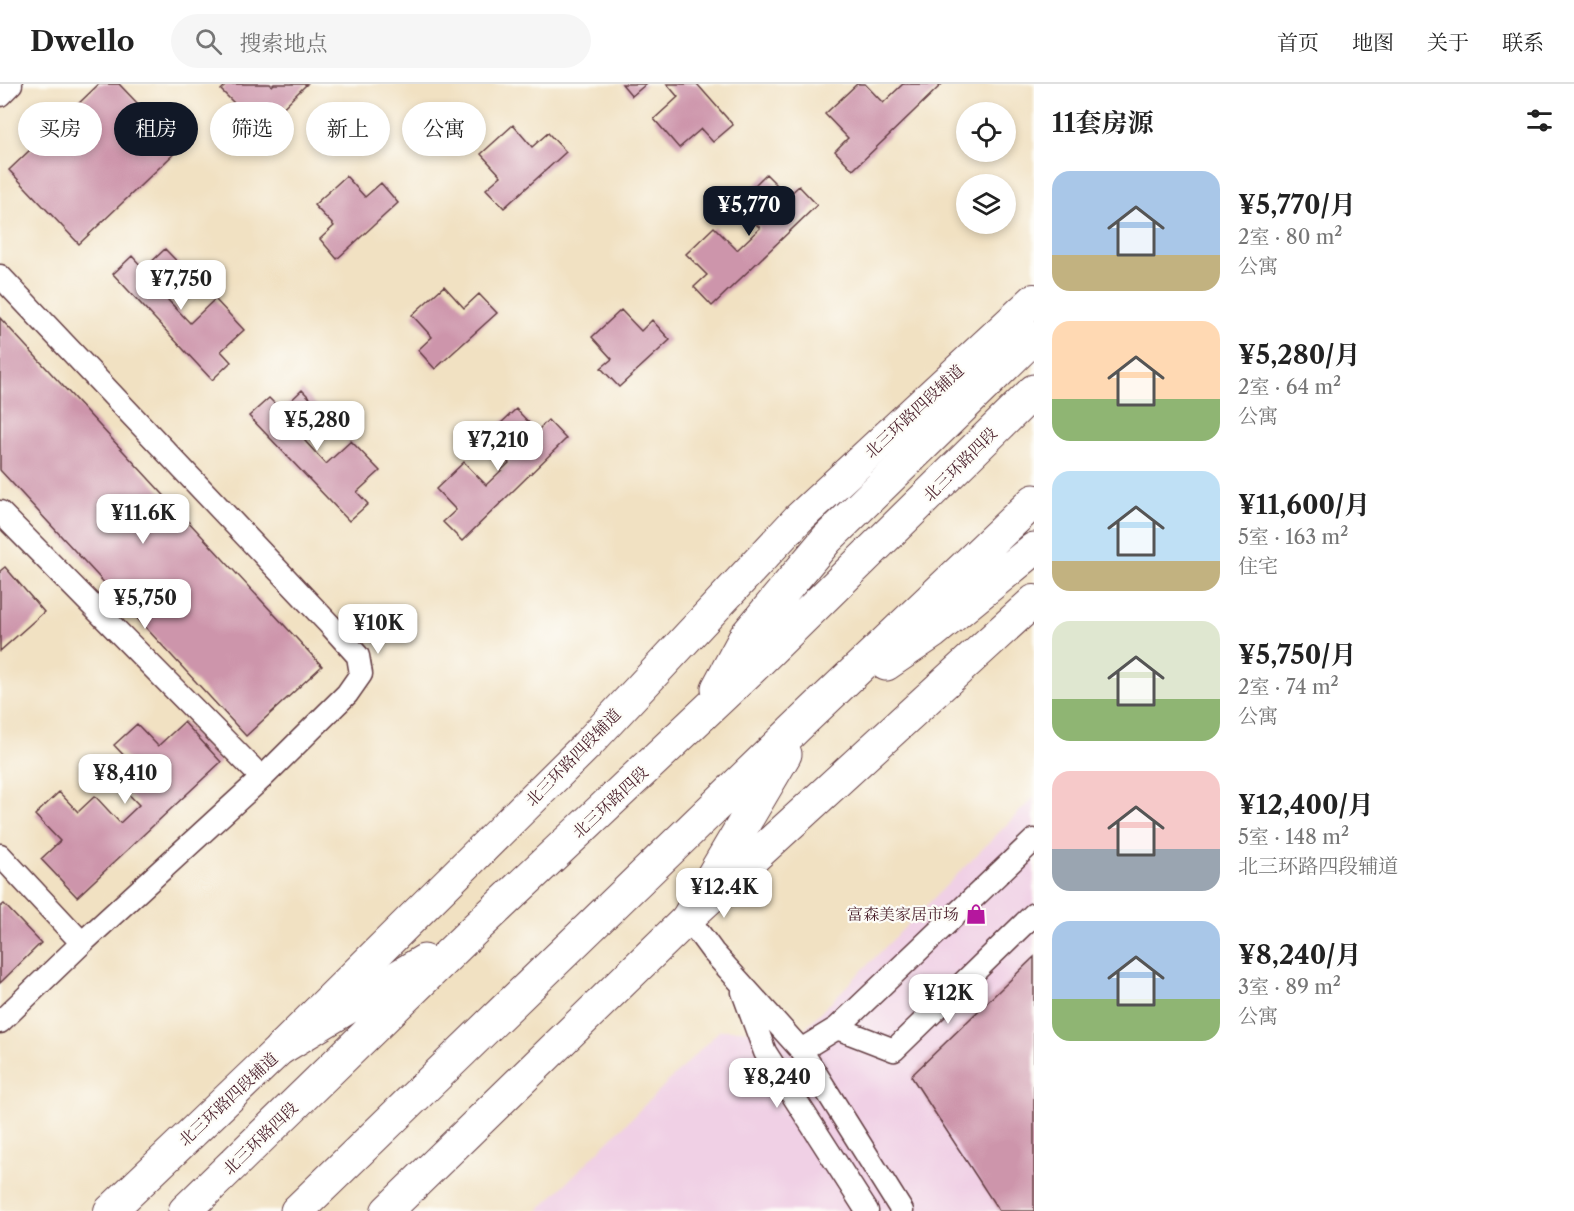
<!DOCTYPE html>
<html lang="zh">
<head>
<meta charset="utf-8">
<style>
	:root { --surface:#fff; --page:#f6f6f6; --text:#222; --muted:#767676; --line:#e0e0e0; --accent:#111827 }
	body { margin:0; font-family:"Libre Caslon Text","Noto Serif SC",serif; background:var(--page); color:var(--text); height:100vh; display:flex; flex-direction:column; font-size:22px; white-space:nowrap }
	* { box-sizing:border-box; margin:0 }
	p { font-size:20px; color:var(--muted) }
	.icon { flex:none; width:33px; height:33px; fill:none; stroke:currentColor; stroke-width:2; stroke-linecap:round; stroke-linejoin:round }
	.map { position:relative; flex:1; overflow:hidden }
	.side { display:flex; flex-direction:column; background:var(--surface); width:540px }
	.side>* { flex:none }
	.top-card { position:absolute; left:18px; top:18px; width:570px; height:54px; display:flex; gap:12px }
	.tools { position:absolute; left:956px; top:18px; display:grid; gap:12px }
	.tools a { display:grid; place-items:center; width:60px; height:60px; border-radius:50%; background:var(--surface); box-shadow:0 3px 9px #0003; font-size:30px }
	.price { position:absolute; translate:-50% -51px; padding:0 14px; border-radius:12px; background:#fff; color:#222; font-size:20px; line-height:39px; filter:drop-shadow(0 2px 3px #0008) }
	.price::after { content:''; position:absolute; left:50%; top:36px; width:18px; height:14px; margin-left:-9px; background:inherit; clip-path:polygon(0 0,100% 0,50% 100%) }
	.price.active { background:var(--accent); color:#fff }
	ul { padding:0; list-style:none }
	li { display:flex; align-items:center; gap:18px; height:150px; padding:0 18px }
	li span { display:grid; place-items:center; flex:none; width:168px; height:120px; border-radius:18px; color:#555 }
	li>.icon { margin-inline-start:auto }
	span .icon { width:72px; height:72px; fill:#fffc; stroke-width:1 }
	li b { font-size:26px }
	h2 { display:flex; justify-content:space-between; align-items:center; height:72px; padding:0 18px; font-size:26px }
	.tag { padding:0 21px; border-radius:27px; background:var(--surface); box-shadow:0 3px 9px #0003; font-size:21px; line-height:54px }
	.tag.active { background:var(--accent); color:#fff }
	header { display:flex; align-items:center; gap:36px; box-sizing:border-box; height:84px; padding:0 30px; background:var(--surface); border-bottom:2px solid var(--line) }
	header strong { font-size:28px }
	nav { display:flex; gap:33px; margin-inline-start:auto; font-size:21px }
	.search { width:420px; height:54px; background:var(--page); display:flex; align-items:center; gap:15px; box-sizing:border-box; padding:0 21px; border-radius:33px; color:var(--muted); font-size:22px }
	main { display:flex; flex:1; min-height:0 }
	.map>svg:first-child { display:block }
	.built { fill:#f0d0e5 }
	.building { fill:#cd95ab }
	.lines { fill:none; stroke-linecap:round; stroke-linejoin:round }
	.minor-casing { stroke:#633c42; stroke-width:25 }
	.secondary-casing { stroke:#633c42; stroke-width:34 }
	.trunk-casing { stroke:#633c42; stroke-width:35 }
	.minor { stroke:#fff; stroke-width:22 }
	.secondary { stroke:#fff; stroke-width:32 }
	.trunk { stroke:#fff; stroke-width:33 }
	.labels { text-anchor:middle; dominant-baseline:central; stroke-width:4.5; stroke-linejoin:round; paint-order:stroke }
	.street-label { font-size:16px; fill:#4a1f2b; stroke:#fdfcf7 }
	.poi-label { font-size:16px; fill:#4a1f2b; stroke:#fdfcf7; text-anchor:end }
</style>
</head>
<body>
<header>
<strong>Dwello</strong>
<div class="search"><svg class="icon" aria-label="search" viewBox="0 0 24 24"><circle cx="10" cy="10" r="6"/><path d="M15 15l6 6"/></svg>搜索地点</div>
<nav><a>首页</a><a>地图</a><a>关于</a><a>联系</a></nav>
</header>
<main>
<div class="map">
<svg width="1034" height="1127" viewBox="0 0 1034 1127">
	<rect width="100%" height="100%" fill="#fdfcf7"/>
	<filter id="ink" filterUnits="userSpaceOnUse"><feTurbulence type="fractalNoise" baseFrequency=".0167" numOctaves="2"/><feDisplacementMap in="SourceGraphic" scale="12" xChannelSelector="R" yChannelSelector="G"/><feConvolveMatrix kernelMatrix="1 2 1 2 8 2 1 2 1" color-interpolation-filters="sRGB"/></filter>
	<filter id="wash" filterUnits="userSpaceOnUse"><feTurbulence type="fractalNoise" baseFrequency=".008" numOctaves="4" result="noise"/><feDisplacementMap in="SourceGraphic" scale="24" xChannelSelector="R" yChannelSelector="G"/><feGaussianBlur stdDeviation="1.35" result="paint"/><feColorMatrix in="noise" values="0 0 0 0 0 0 0 0 0 0 0 0 0 0 0 0 0 1.4 0 .05"/><feComposite in="paint" operator="in"/></filter>
	<g filter="url(#wash)">
		<rect width="100%" height="100%" fill="#f1e1c2"/>
		<!-- built -->
		<path class="built" d="M1034 713V1127H538L720 946H803Z"/>
		<g id="blocks">
			<!-- building -->
			<path class="building" d="M99 0H119L180 64 79 160 9 86Z
				M227 0H270L272 2 274 0H307L248 58 229 39 242 27 221 6Z
				M622 0H646L632 12Z
				M667 0H697L733 41 713 58 701 45 679 64 654 35 678 13Z
				M857 0H865L883 19 903 0H942L853 86 835 67 848 54 825 30Z
				M513 41 532 63 548 49 566 68 504 124 486 105 501 92 481 70Z
				M766 90 788 112 799 102 817 121 712 222 694 203 707 191 686 170 714 143 737 166 760 144 736 120Z
				M346 92 365 113 381 99 398 119 337 175 320 155 334 142 314 121Z
				M165 165 192 193 168 216 190 239 215 215 244 246 221 267 231 278 212 296 113 190 132 172 144 185Z
				M444 202 464 224 479 210 497 229 435 285 418 266 432 253 412 231Z
				M621 226 641 247 652 236 670 256 619 303 601 284 612 275 592 253Z
				M0 234 322 582 246 652 0 386Z
				M302 306 329 334 305 357 326 380 351 357 380 387 357 408 368 420 349 437 249 332 269 314 281 326Z
				M516 325 537 347 548 336 566 355 462 457 443 438 456 426 436 405 464 378 486 401 509 379 485 354Z
				M5 483 44 528 0 567V487Z
				M184 638 221 678 77 813 41 775 60 757 35 731 59 708 78 728 95 712 120 739 139 721 115 696 132 680 114 661 137 640 158 662Z
				M4 820 41 859 0 899V823Z
				M1034 873V1127H999L911 992Z"/>
		</g>
	</g>
	<g filter="url(#ink)">
		<use href="#blocks" fill-opacity="0" stroke="#633c42" stroke-width="1.5"/>
		<g class="lines">
			<!-- minor casing -->
			<g class="minor-casing">
				<path id="minor" d="M0 11 11 0
					M0 192 330 541 358 572 361 590 347 610 262 694 82 859 0 938
					M0 428 262 694
					M0 771 82 859
					M688 834 713 868 801 966 902 1127
					M743 908 765 968 867 1127
					M837 944 894 966 1034 830
					M801 966 837 944 1034 756"/>
			</g>
			<!-- secondary casing -->
			<g class="secondary-casing">
				<path id="secondary" d="M110 1127 281 964 585 663 798 435 1034 216
					M387 1127 688 834 1034 517"/>
			</g>
			<!-- trunk casing -->
			<g class="trunk-casing">
				<path id="trunk" d="M886 580 933 548 1034 465
					M718 604 746 552 827 455 1034 253
					M688 834 785 670
					M281 964 424 877
					M185 1127 476 844 753 583 1034 307
					M297 1127 805 635 1034 417"/>
			</g>
			<!-- minor -->
			<use href="#minor" class="minor"/>
			<!-- secondary -->
			<use href="#secondary" class="secondary"/>
			<!-- trunk -->
			<use href="#trunk" class="trunk"/>
		</g>
	</g>
	<!-- icons -->
	<defs>
		<g id="shop-bare" transform="scale(1.62)"><path d="M-5-2.5h2.3a2.7 3.5 0 0 1 5.4 0H5L5.5 6h-11ZM-1.5-2.5h3a1.5 2.3 0 0 0-3 0Z" fill="#b5179e" stroke="#fdfcf7" stroke-width="2.5" paint-order="stroke"/></g>
	</defs>
	<g fill-rule="evenodd">
		<use href="#shop-bare" x="976" y="830"/>
	</g>
	<g class="labels">
		<!-- street labels -->
		<g class="street-label">
			<text transform="translate(914 327) rotate(-43)">北三环路四段辅道</text>
			<text transform="translate(960 380) rotate(-45)">北三环路四段</text>
			<text transform="translate(573 673) rotate(-46)">北三环路四段辅道</text>
			<text transform="translate(610 718) rotate(-43)">北三环路四段</text>
			<text transform="translate(228 1015) rotate(-43)">北三环路四段辅道</text>
			<text transform="translate(260 1054) rotate(-44)">北三环路四段</text>
		</g>
		<!-- poi labels -->
		<g class="poi-label">
			<text x="959" y="830">富森美家居市场</text>
		</g>
	</g>
</svg>
<div class="tools">
<a><svg class="icon" aria-label="locate" viewBox="0 0 24 24"><circle cx="12" cy="12" r="6"/><path d="M12 2v4M12 18v4M2 12h4M18 12h4"/></svg></a>
<a><svg class="icon" aria-label="layers" viewBox="0 0 24 24"><path d="M12 4l9 5-9 5-9-5zM3 14l9 5 9-5"/></svg></a>
</div>
<b class="price active" style="left:749px;top:153px">¥5,770</b>
<b class="price" style="left:181px;top:227px">¥7,750</b>
<b class="price" style="left:317px;top:368px">¥5,280</b>
<b class="price" style="left:498px;top:388px">¥7,210</b>
<b class="price" style="left:143px;top:461px">¥11.6K</b>
<b class="price" style="left:145px;top:546px">¥5,750</b>
<b class="price" style="left:378px;top:571px">¥10K</b>
<b class="price" style="left:125px;top:721px">¥8,410</b>
<b class="price" style="left:724px;top:835px">¥12.4K</b>
<b class="price" style="left:948px;top:941px">¥12K</b>
<b class="price" style="left:777px;top:1025px">¥8,240</b>
<div class="top-card">
<a class="tag">买房</a>
<a class="tag active">租房</a>
<a class="tag">筛选</a>
<a class="tag">新上</a>
<a class="tag">公寓</a>
</div>
</div>
<section class="side">
<h2>11套房源<svg class="icon" aria-label="filters" viewBox="0 0 24 24"><path d="M4 7h16M4 17h16"/><circle cx="9" cy="7" r="2"/><circle cx="15" cy="17" r="2"/></svg></h2>
<ul>
<li><span style="background:linear-gradient(#a9c7e8 70%,#c2b280 0)"><svg class="icon" aria-label="home" viewBox="0 0 24 24"><path d="M3 11l9-7 9 7M6 9v11h12V9"/></svg></span><div><b>¥5,770/月</b><p>2室 · 80 m²</p><p>公寓</p></div></li>
<li><span style="background:linear-gradient(#ffd9b3 65%,#8fb573 0)"><svg class="icon" aria-label="home" viewBox="0 0 24 24"><path d="M3 11l9-7 9 7M6 9v11h12V9"/></svg></span><div><b>¥5,280/月</b><p>2室 · 64 m²</p><p>公寓</p></div></li>
<li><span style="background:linear-gradient(#bfe0f5 75%,#c2b280 0)"><svg class="icon" aria-label="home" viewBox="0 0 24 24"><path d="M3 11l9-7 9 7M6 9v11h12V9"/></svg></span><div><b>¥11,600/月</b><p>5室 · 163 m²</p><p>住宅</p></div></li>
<li><span style="background:linear-gradient(#dfe7d0 65%,#8fb573 0)"><svg class="icon" aria-label="home" viewBox="0 0 24 24"><path d="M3 11l9-7 9 7M6 9v11h12V9"/></svg></span><div><b>¥5,750/月</b><p>2室 · 74 m²</p><p>公寓</p></div></li>
<li><span style="background:linear-gradient(#f6c9c9 65%,#9aa5b1 0)"><svg class="icon" aria-label="home" viewBox="0 0 24 24"><path d="M3 11l9-7 9 7M6 9v11h12V9"/></svg></span><div><b>¥12,400/月</b><p>5室 · 148 m²</p><p>北三环路四段辅道</p></div></li>
<li><span style="background:linear-gradient(#a9c7e8 65%,#8fb573 0)"><svg class="icon" aria-label="home" viewBox="0 0 24 24"><path d="M3 11l9-7 9 7M6 9v11h12V9"/></svg></span><div><b>¥8,240/月</b><p>3室 · 89 m²</p><p>公寓</p></div></li>
</ul>
</section>
</main>
</body>
</html>
